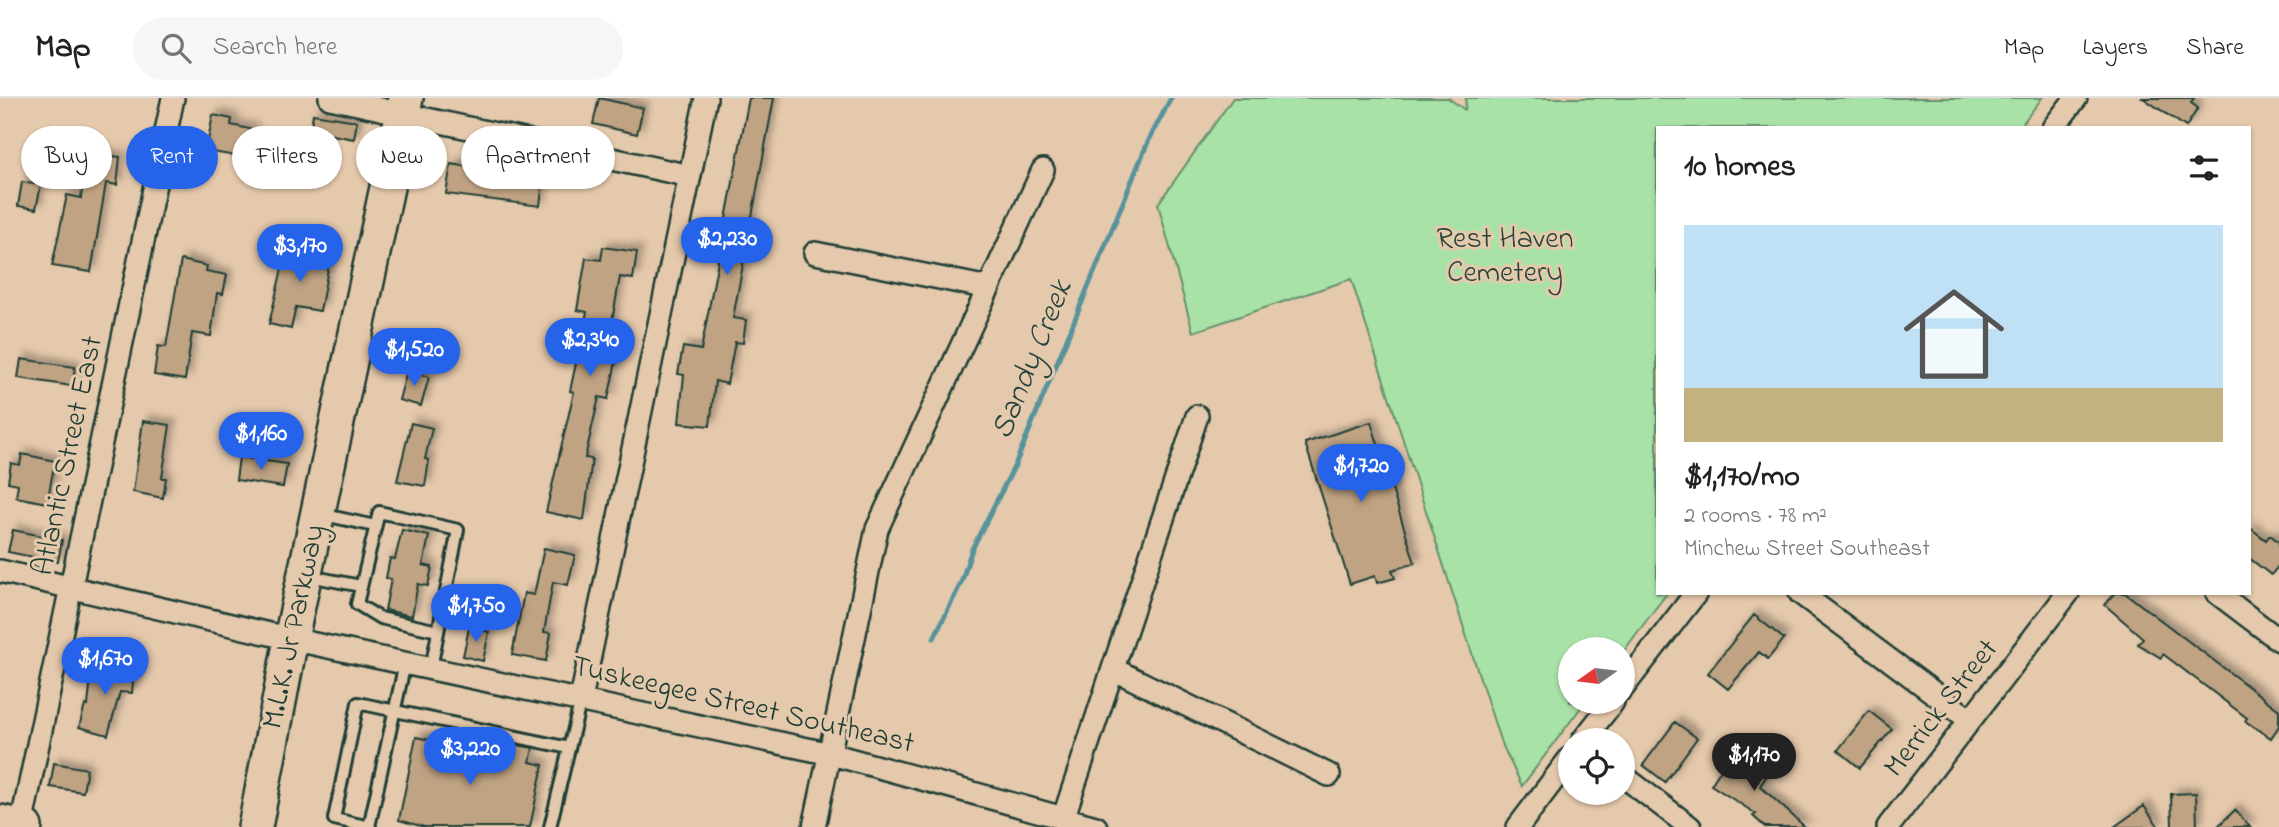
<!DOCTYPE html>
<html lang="en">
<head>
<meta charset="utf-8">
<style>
	:root { --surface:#fff; --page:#f6f6f6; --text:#222; --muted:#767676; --line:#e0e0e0; --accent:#2563eb }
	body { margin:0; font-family:"Indie Flower",sans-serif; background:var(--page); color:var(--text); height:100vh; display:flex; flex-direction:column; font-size:26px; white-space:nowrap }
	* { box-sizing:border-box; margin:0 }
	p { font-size:23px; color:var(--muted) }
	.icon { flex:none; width:38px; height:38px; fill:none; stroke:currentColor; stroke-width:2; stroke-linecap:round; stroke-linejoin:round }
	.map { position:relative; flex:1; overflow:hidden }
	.sheet { position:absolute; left:1656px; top:28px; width:595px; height:469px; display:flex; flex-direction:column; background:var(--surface); border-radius:0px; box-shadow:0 2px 5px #0004 }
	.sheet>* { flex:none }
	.hud { position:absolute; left:21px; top:28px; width:665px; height:63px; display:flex; gap:14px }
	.needle { width:46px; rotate:256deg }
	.fabs { position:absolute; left:1558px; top:539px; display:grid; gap:14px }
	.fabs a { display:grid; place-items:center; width:77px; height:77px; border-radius:50%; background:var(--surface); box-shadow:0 2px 5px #0004; font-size:35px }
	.price { position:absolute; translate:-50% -60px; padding:0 16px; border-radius:24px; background:var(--accent); color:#fff; font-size:23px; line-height:46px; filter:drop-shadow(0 2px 4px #0008) }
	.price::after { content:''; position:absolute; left:50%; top:42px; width:21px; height:16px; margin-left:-10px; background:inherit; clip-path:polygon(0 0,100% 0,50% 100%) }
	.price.on { background:#222; color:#fff }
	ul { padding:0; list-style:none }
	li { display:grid; align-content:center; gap:14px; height:371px; padding:0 28px }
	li+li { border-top:2px solid var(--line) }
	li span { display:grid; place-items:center; height:217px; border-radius:0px; color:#555 }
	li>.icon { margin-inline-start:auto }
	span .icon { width:126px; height:126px; fill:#fffc; stroke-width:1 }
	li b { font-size:30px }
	h2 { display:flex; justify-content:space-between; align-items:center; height:84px; padding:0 28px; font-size:30px }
	.chip { padding:0 24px; border-radius:32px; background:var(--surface); box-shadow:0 2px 5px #0004; font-size:24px; line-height:63px }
	.chip.on { background:var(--accent); color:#fff }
	header { display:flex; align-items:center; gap:42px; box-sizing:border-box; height:98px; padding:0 35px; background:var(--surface); border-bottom:2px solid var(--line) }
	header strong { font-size:33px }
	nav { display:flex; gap:38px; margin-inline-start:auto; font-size:24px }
	.search { width:490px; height:63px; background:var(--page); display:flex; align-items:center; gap:18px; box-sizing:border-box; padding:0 24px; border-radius:38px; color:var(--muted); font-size:26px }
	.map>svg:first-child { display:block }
	.green { fill:#a9e2a7; stroke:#64906e; stroke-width:2 }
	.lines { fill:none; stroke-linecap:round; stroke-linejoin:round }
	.stream { stroke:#59939b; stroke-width:5 }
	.building { fill:#bfa383; stroke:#1f3d34; stroke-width:2; filter:url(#shadow) }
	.service-casing { stroke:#1f3d34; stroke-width:16 }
	.minor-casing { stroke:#1f3d34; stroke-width:26 }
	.primary-casing { stroke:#1f3d34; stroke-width:38 }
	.trunk-casing { stroke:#1f3d34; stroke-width:38 }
	.service { stroke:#e5c9ac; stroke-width:10 }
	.minor { stroke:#e5c9ac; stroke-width:21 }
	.primary { stroke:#e5c9ac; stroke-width:33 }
	.trunk { stroke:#e5c9ac; stroke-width:33 }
	.labels { text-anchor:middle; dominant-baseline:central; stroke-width:6; stroke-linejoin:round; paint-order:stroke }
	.park-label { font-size:30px; fill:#26453a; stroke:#e5c9ac }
	.street-label { font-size:30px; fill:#1f3d34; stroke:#e5c9ac }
	.water-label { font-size:32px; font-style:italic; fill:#24443d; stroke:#e5c9ac }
</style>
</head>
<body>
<header>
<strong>Map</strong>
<div class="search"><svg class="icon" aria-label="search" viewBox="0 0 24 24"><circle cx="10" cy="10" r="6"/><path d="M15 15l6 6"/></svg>Search here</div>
<nav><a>Map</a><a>Layers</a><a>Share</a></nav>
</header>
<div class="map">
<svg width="2279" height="729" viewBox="0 0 2279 729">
	<defs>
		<filter id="shadow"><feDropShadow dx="5.5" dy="-5.5" stdDeviation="3.5" flood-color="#0004"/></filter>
	</defs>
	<rect width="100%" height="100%" fill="#e5c9ac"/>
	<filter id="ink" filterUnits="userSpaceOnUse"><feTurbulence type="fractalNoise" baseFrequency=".0143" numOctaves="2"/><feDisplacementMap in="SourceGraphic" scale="14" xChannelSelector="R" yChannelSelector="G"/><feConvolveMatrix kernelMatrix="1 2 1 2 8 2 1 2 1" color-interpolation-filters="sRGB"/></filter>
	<g filter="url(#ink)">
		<!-- green -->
		<path class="green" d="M1233 0H1448L1465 12 1466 0H2042L2019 30H1657V495H1667L1622 555V551H1570V604H1585L1522 688 1500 642 1351 181 1193 234 1158 106Z"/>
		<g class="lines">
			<!-- stream -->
			<path class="stream" d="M934 540 961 485 972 451 1015 367 1147 46 1171 0"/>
		</g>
		<!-- building -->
		<path class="building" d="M599 0 643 10 637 36 593 26Z
			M749 0H774L733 220 746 222 743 245 735 244 727 286 715 283 710 328 679 325 684 277 678 276 683 249 701 252Z
			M2143 0H2194L2191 5 2198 10 2186 29Z
			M313 16 357 23 354 41 310 33Z
			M213 17 232 21 231 27 254 32 248 60 206 53Z
			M89 56 120 59 117 87 106 85 91 174 52 168 67 97 81 100 85 66H88Z
			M451 66 501 74 502 70 521 73 519 87 542 90 540 108 446 96Z
			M22 84 41 87 36 111 18 108Z
			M288 145 331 155 320 213 296 209 291 231 269 226Z
			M603 149 637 154 633 181 620 179 610 234 622 236 608 301 599 299 585 360 592 361 584 422 546 414 574 294 570 293 587 214 577 212 586 160 601 162Z
			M181 162 207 168 206 173 227 177 223 196 217 195 211 238 192 235 185 282 154 277 158 248 166 249Z
			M21 261 75 269 72 288 18 280Z
			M407 273 429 279 421 308 399 302Z
			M143 323 170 327 162 380H166L163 400 133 394Z
			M1371 324 1415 465 1392 472 1395 480 1377 485 1375 478 1350 486 1305 345Z
			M411 325 432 330 425 361 429 362 425 388 397 383Z
			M22 356 55 363 47 405 16 399 18 386 8 384 11 365 20 367Z
			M239 359 287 366 283 389 236 382Z
			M2249 429 2266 442 2270 437 2279 444V467L2271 477 2249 460Z
			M13 432 62 442 58 464 8 454Z
			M402 432 429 438 423 467 432 469 428 488 418 486 412 518 385 512 391 481 386 480 390 460 395 461Z
			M544 450 575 457 568 487 553 484 544 534 551 535 546 563 512 557 524 495 534 497Z
			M2115 495H2125L2279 612V628L2271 640 2245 623 2247 620 2163 556 2161 560 2138 546 2143 540 2105 507Z
			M1754 517 1784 541 1768 561 1759 554 1728 591 1708 575Z
			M469 530 489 534 483 563 463 558Z
			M92 567 134 572 132 595 120 594 108 637 79 629 85 607 88 608Z
			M1869 613 1892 631 1860 670 1838 652Z
			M1675 624 1697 640 1665 684 1643 667Z
			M416 639 509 659 512 646 533 650 530 664 543 667 530 729H424L399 722Z
			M1748 657 1771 671 1760 688 1805 729H1765L1753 718 1756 716 1711 687 1725 665 1737 673Z
			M54 665 87 671 83 694 50 689Z
			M2196 695 2197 729H2172L2171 696Z
			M2144 708 2159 729H2114Z
			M2235 712 2250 729H2217Z"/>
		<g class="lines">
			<!-- service casing -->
			<g class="service-casing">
				<path id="service" d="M320 416 375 428
					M309 478 361 488
					M431 570 458 432 379 414 357 506 380 520 438 533
					M369 729 405 565
					M370 729 334 721 358 605 569 650
					M550 729 581 601"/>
			</g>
			<!-- minor casing -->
			<g class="minor-casing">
				<path id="minor" d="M330 0 690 78
					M2053 30 2076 0
					M815 155 989 190
					M0 473 291 541 831 656 1096 729
					M1800 495 1970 622
					M2217 495 2279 542
					M1115 572 1329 677
					M1622 591 1696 495
					M581 601 706 0
					M1583 642 1613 604
					M1622 677 1690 729
					M1064 718 1197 318
					M21 728 173 0
					M814 729 877 431 1043 72
					M1518 729 1570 660
					M1888 729 2068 495"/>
			</g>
			<!-- primary casing -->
			<g class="primary-casing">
				<path id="primary" d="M255 729 291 541 406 0"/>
			</g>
			<!-- trunk casing -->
			<g class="trunk-casing">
				<path id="trunk" d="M0 724 25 729"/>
			</g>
			<!-- service -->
			<use href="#service" class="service"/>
			<!-- minor -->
			<use href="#minor" class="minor"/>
			<!-- primary -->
			<use href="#primary" class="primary"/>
			<!-- trunk -->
			<use href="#trunk" class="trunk"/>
		</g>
	</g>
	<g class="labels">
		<!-- park labels -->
		<g class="park-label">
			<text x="1505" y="142">Rest Haven<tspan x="1505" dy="34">Cemetery</tspan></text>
		</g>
		<!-- street labels -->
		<g class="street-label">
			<text transform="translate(69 358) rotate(-78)">Atlantic Street East</text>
			<text transform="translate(295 529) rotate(-78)">M.L.K. Jr Parkway</text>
			<text transform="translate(743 608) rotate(13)">Tuskeegee Street Southeast</text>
			<text transform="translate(1942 611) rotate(-52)">Merrick Street</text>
		</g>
		<!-- water labels -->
		<g class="water-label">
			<text transform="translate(1033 262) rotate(-68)">Sandy Creek</text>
		</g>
	</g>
</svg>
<div class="fabs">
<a><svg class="needle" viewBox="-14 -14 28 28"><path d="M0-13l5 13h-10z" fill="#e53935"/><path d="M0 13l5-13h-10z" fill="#767676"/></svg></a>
<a><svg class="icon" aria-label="locate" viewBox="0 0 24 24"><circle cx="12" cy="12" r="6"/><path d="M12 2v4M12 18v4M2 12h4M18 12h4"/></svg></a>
</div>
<b class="price" style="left:727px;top:179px">$2,230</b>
<b class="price" style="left:300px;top:186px">$3,170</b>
<b class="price" style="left:590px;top:280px">$2,340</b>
<b class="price" style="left:414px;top:290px">$1,520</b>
<b class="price" style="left:261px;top:374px">$1,160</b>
<b class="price" style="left:1361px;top:406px">$1,720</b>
<b class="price" style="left:476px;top:546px">$1,750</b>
<b class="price" style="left:105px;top:599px">$1,670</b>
<b class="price" style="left:470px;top:689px">$3,220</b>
<b class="price on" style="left:1754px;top:695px">$1,170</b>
<div class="hud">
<a class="chip">Buy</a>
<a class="chip on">Rent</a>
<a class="chip">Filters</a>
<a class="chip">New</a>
<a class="chip">Apartment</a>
</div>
<section class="sheet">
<h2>10 homes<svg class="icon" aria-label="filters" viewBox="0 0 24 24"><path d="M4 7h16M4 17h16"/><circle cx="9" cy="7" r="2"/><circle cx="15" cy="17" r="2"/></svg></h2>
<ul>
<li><span style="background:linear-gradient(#bfe0f5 75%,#c2b280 0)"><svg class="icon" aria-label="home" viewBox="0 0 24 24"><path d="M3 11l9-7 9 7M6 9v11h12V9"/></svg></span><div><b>$1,170/mo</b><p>2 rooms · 78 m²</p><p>Minchew Street Southeast</p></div></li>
</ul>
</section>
</div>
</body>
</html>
